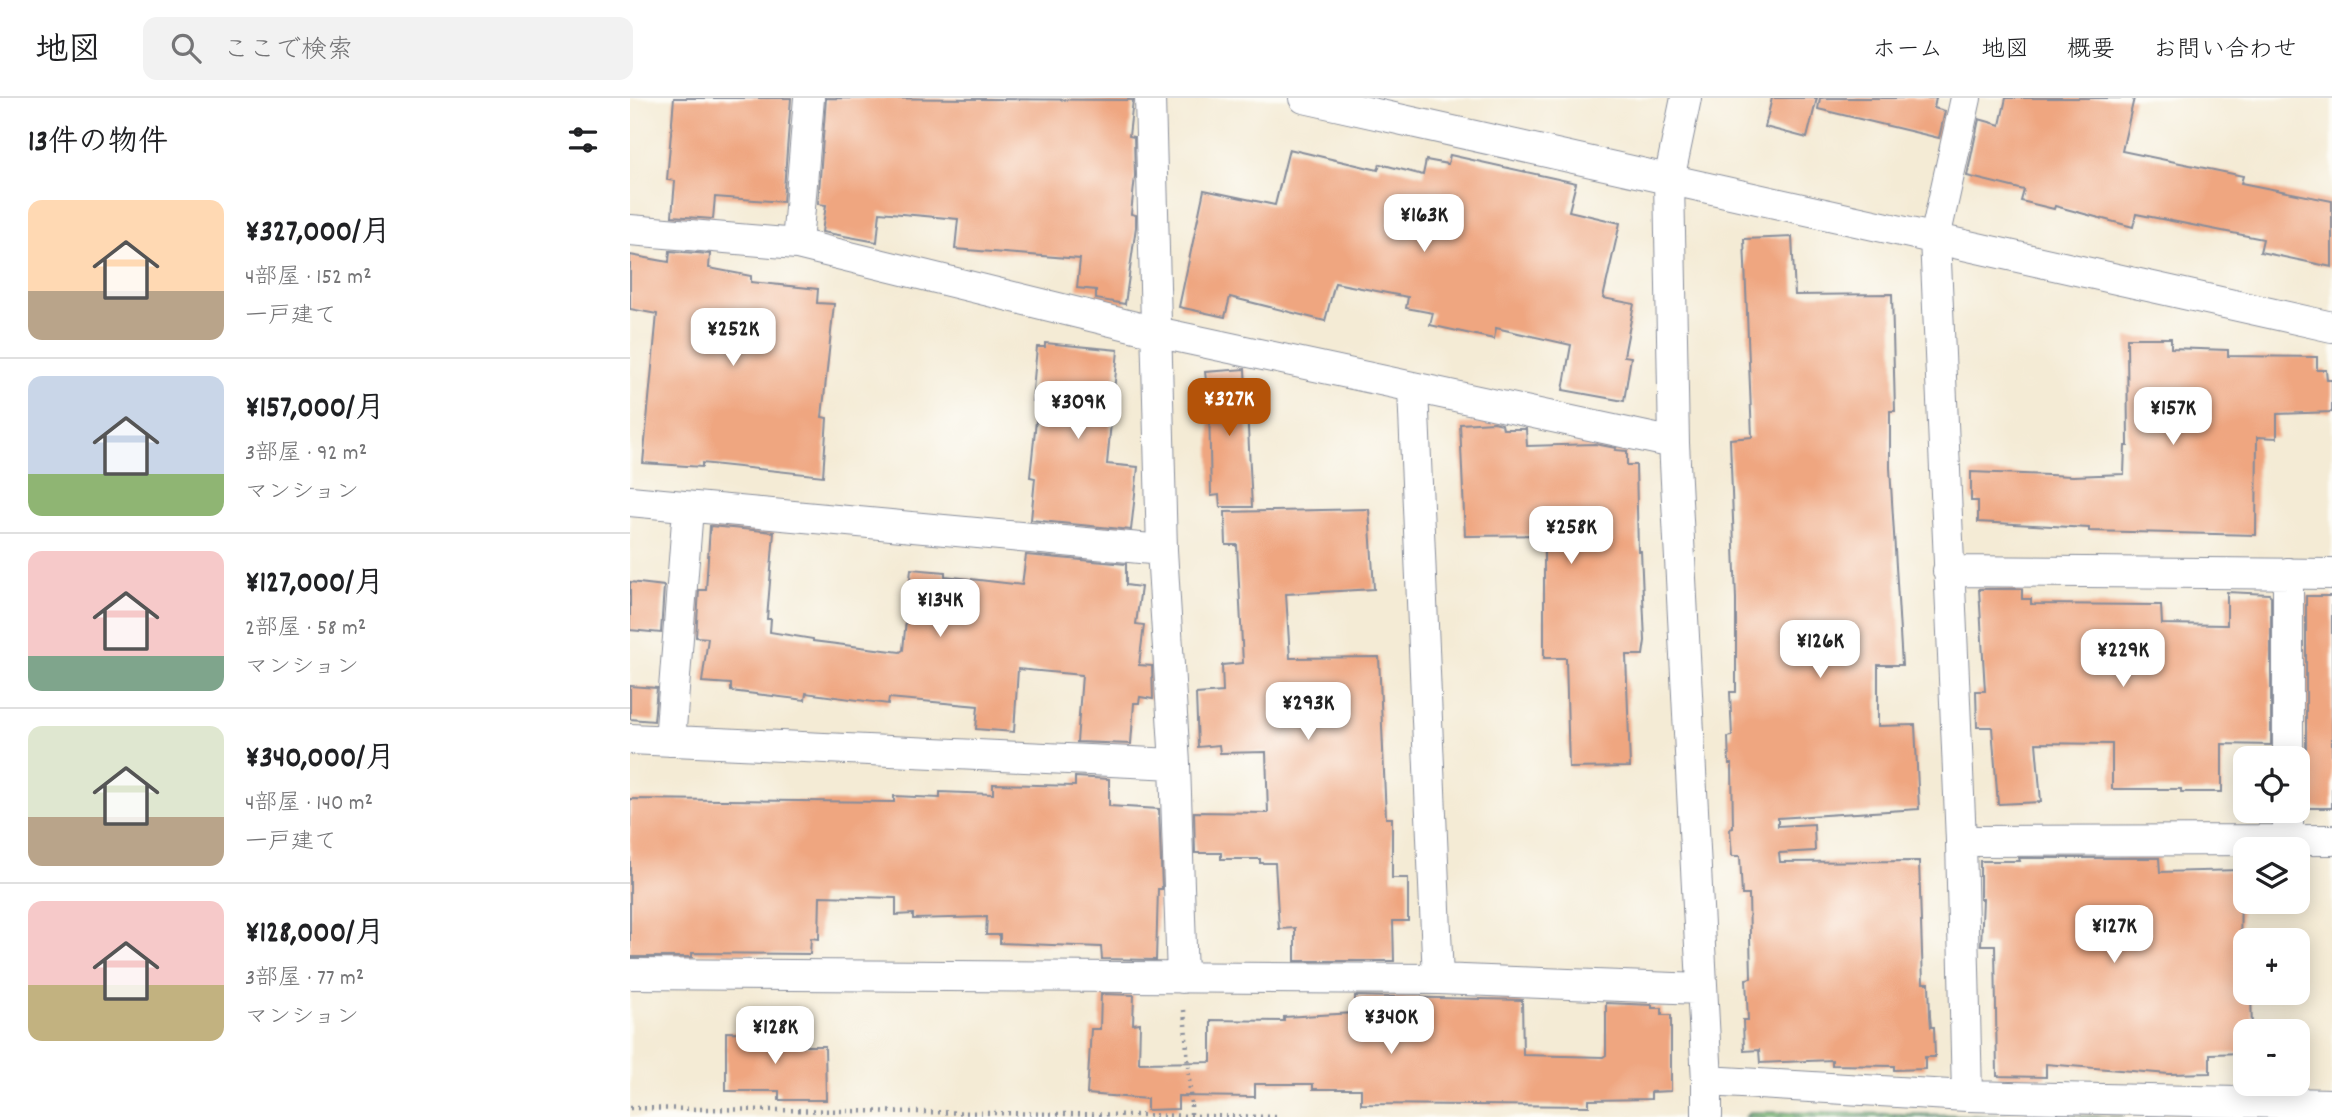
<!DOCTYPE html>
<html lang="ja">
<head>
<meta charset="utf-8">
<style>
	:root { --surface:#fff; --page:#f2f2f2; --text:#202124; --muted:#757577; --line:#e0e0e0; --accent:#b45309 }
	body { margin:0; font-family:Dekko,"Klee One",sans-serif; background:var(--page); color:var(--text); height:100vh; display:flex; flex-direction:column; font-size:26px; white-space:nowrap }
	* { box-sizing:border-box; margin:0 }
	p { font-size:23px; color:var(--muted) }
	.icon { flex:none; width:38px; height:38px; fill:none; stroke:currentColor; stroke-width:2; stroke-linecap:round; stroke-linejoin:round }
	.map { position:relative; flex:1; overflow:hidden }
	.side { display:flex; flex-direction:column; background:var(--surface); width:630px }
	.side>* { flex:none }
	.fabs { position:absolute; left:1603px; top:648px; display:grid; gap:14px }
	.fabs a { display:grid; place-items:center; width:77px; height:77px; border-radius:14px; background:var(--surface); box-shadow:0 4px 18px #0003; font-size:35px }
	.price { position:absolute; translate:-50% -60px; padding:0 16px; border-radius:14px; background:#fff; color:#222; font-size:23px; line-height:46px; filter:drop-shadow(0 2px 4px #0008) }
	.price::after { content:''; position:absolute; left:50%; top:42px; width:21px; height:16px; margin-left:-10px; background:inherit; clip-path:polygon(0 0,100% 0,50% 100%) }
	.price.on { background:var(--accent); color:#fff }
	ul { padding:0; list-style:none }
	li { display:flex; align-items:center; gap:21px; height:175px; padding:0 28px }
	li+li { border-top:2px solid var(--line) }
	li span { display:grid; place-items:center; flex:none; width:196px; height:140px; border-radius:14px; color:#555 }
	li>.icon { margin-inline-start:auto }
	span .icon { width:84px; height:84px; fill:#fffc; stroke-width:1 }
	li b { font-size:30px }
	h2 { display:flex; justify-content:space-between; align-items:center; height:84px; padding:0 28px; font-size:30px }
	header { display:flex; align-items:center; gap:42px; box-sizing:border-box; height:98px; padding:0 35px; background:var(--surface); border-bottom:2px solid var(--line) }
	header strong { font-size:33px }
	nav { display:flex; gap:38px; margin-inline-start:auto; font-size:24px }
	.search { width:490px; height:63px; background:var(--page); display:flex; align-items:center; gap:18px; box-sizing:border-box; padding:0 24px; border-radius:14px; color:var(--muted); font-size:26px }
	main { display:flex; flex:1; min-height:0 }
	.map>svg:first-child { display:block }
	.green { fill:#8cc97f; stroke:#547c6e; stroke-width:2 }
	.building { fill:#efa680 }
	.lines { fill:none; stroke-linecap:round; stroke-linejoin:round }
	.minor-casing { stroke:#888d9a; stroke-width:32 }
	.path { stroke:#888d9a; stroke-width:4.5; stroke-dasharray:2 5; stroke-linecap:butt }
	.minor { stroke:#fff; stroke-width:30 }
	.path-bridge { stroke:#888d9a; stroke-width:4.5; stroke-dasharray:2 5; stroke-linecap:butt }
</style>
</head>
<body>
<header>
<strong>地図</strong>
<div class="search"><svg class="icon" aria-label="search" viewBox="0 0 24 24"><circle cx="10" cy="10" r="6"/><path d="M15 15l6 6"/></svg>ここで検索</div>
<nav><a>ホーム</a><a>地図</a><a>概要</a><a>お問い合わせ</a></nav>
</header>
<main>
<section class="side">
<h2>13件の物件<svg class="icon" aria-label="filters" viewBox="0 0 24 24"><path d="M4 7h16M4 17h16"/><circle cx="9" cy="7" r="2"/><circle cx="15" cy="17" r="2"/></svg></h2>
<ul>
<li><span style="background:linear-gradient(#ffd9b3 65%,#b9a48a 0)"><svg class="icon" aria-label="home" viewBox="0 0 24 24"><path d="M3 11l9-7 9 7M6 9v11h12V9"/></svg></span><div><b>¥327,000/月</b><p>4部屋 · 152 m²</p><p>一戸建て</p></div></li>
<li><span style="background:linear-gradient(#c9d6e8 70%,#8fb573 0)"><svg class="icon" aria-label="home" viewBox="0 0 24 24"><path d="M3 11l9-7 9 7M6 9v11h12V9"/></svg></span><div><b>¥157,000/月</b><p>3部屋 · 92 m²</p><p>マンション</p></div></li>
<li><span style="background:linear-gradient(#f6c9c9 75%,#7fa58c 0)"><svg class="icon" aria-label="home" viewBox="0 0 24 24"><path d="M3 11l9-7 9 7M6 9v11h12V9"/></svg></span><div><b>¥127,000/月</b><p>2部屋 · 58 m²</p><p>マンション</p></div></li>
<li><span style="background:linear-gradient(#dfe7d0 65%,#b9a48a 0)"><svg class="icon" aria-label="home" viewBox="0 0 24 24"><path d="M3 11l9-7 9 7M6 9v11h12V9"/></svg></span><div><b>¥340,000/月</b><p>4部屋 · 140 m²</p><p>一戸建て</p></div></li>
<li><span style="background:linear-gradient(#f6c9c9 60%,#c2b280 0)"><svg class="icon" aria-label="home" viewBox="0 0 24 24"><path d="M3 11l9-7 9 7M6 9v11h12V9"/></svg></span><div><b>¥128,000/月</b><p>3部屋 · 77 m²</p><p>マンション</p></div></li>
</ul>
</section>
<div class="map">
<svg width="1702" height="1019" viewBox="0 0 1702 1019">
	<rect width="100%" height="100%" fill="#fdfcf7"/>
	<filter id="ink" filterUnits="userSpaceOnUse"><feTurbulence type="fractalNoise" baseFrequency=".0143" numOctaves="2"/><feDisplacementMap in="SourceGraphic" scale="14" xChannelSelector="R" yChannelSelector="G"/><feConvolveMatrix kernelMatrix="1 2 1 2 8 2 1 2 1" color-interpolation-filters="sRGB"/></filter>
	<filter id="wash" filterUnits="userSpaceOnUse"><feTurbulence type="fractalNoise" baseFrequency=".00686" numOctaves="4" result="noise"/><feDisplacementMap in="SourceGraphic" scale="28" xChannelSelector="R" yChannelSelector="G"/><feGaussianBlur stdDeviation="1.57" result="paint"/><feColorMatrix in="noise" values="0 0 0 0 0 0 0 0 0 0 0 0 0 0 0 0 0 1.4 0 .05"/><feComposite in="paint" operator="in"/></filter>
	<g filter="url(#wash)">
		<rect width="100%" height="100%" fill="#f4ebd5"/>
		<!-- green -->
		<path class="green" d="M1120 1014 1494 1019H1115Z"/>
		<g id="blocks">
			<!-- building -->
			<path class="building" d="M44 0H161L153 104 85 99 83 121 42 118 45 83 37 82Z
				M196 0 503 2 499 38 504 39 505 78 501 116 506 117V129L495 206 466 201V192L447 190 450 161 325 151 328 121 250 114 247 144 192 134 196 107 188 106Z
				M1142 0H1187L1177 40 1135 29Z
				M1190 0H1306L1304 10 1315 13 1309 40 1188 11Z
				M1376 0H1504L1492 53 1613 78 1611 85 1702 103V169L1630 154 1633 141 1506 116 1503 129 1425 108 1424 111 1391 103 1394 92 1337 78 1349 21 1370 27Z
				M659 51 748 72 750 66 793 77 796 62 818 66 820 57 946 85 939 113 990 125 973 200 1004 206 994 258 1001 259 994 303 933 292 941 247 866 230 864 241 800 227 803 215 776 210 778 199 705 185 695 223 600 199 595 219 549 209 574 92 645 107Z
				M1162 139 1165 197 1262 196 1265 313H1260V370L1272 567H1248V628L1285 627 1289 711 1148 720V728L1184 726 1185 753 1149 755 1150 764 1289 763 1293 885H1299L1300 918 1301 929H1304L1305 959H1295V971L1264 972V968L1202 967V962L1130 965 1129 952 1114 953 1113 922H1118L1116 881 1121 880 1119 797H1112L1110 758H1102L1100 731 1103 730 1102 666H1099L1098 639 1102 638 1100 594H1106V501L1100 341 1122 339 1114 141Z
				M40 153 80 156 79 170 121 178V184L188 191 187 205 204 206 192 319 197 320 193 378 72 365V369L13 365 27 216 0 211V157L39 164Z
				M1497 240H1541V250L1598 252V258L1687 259V272H1696L1697 282H1702V314L1647 316V340L1627 339 1626 437 1459 433V430L1348 424V403H1341V374L1443 378 1494 376 1495 348H1498Z
				M415 245 488 252 477 366 508 369 501 432 401 422 405 380 400 379 408 304 402 303 407 249H415Z
				M615 271 622 409H590L589 397 581 398 579 307 575 274Z
				M864 324 872 326 873 331H896L897 348 965 346 986 350 985 352 997 353V367H1006L1008 453H1011L1015 543 1013 557H996L1000 669 939 670 936 560H914V437L835 438 830 326Z
				M739 411 744 491 656 496 660 560 749 559 756 720H762V780H778V823H763L764 863H665V830L649 831 645 765H630V761H591V755H565L564 714 638 715 636 654 590 655 589 647 568 649 566 596 593 594 592 567 613 565 607 447H596L595 414Z
				M80 428 144 434 137 521H141L140 534 183 541V543L270 554 273 552 281 471 315 474V478L392 487 396 457 496 466V487L511 489 506 526 514 527 509 567 522 568 523 601 510 599 509 605H504L501 646 447 644 452 577 388 571 384 634 346 631 348 608 259 600 258 606 176 595 175 602 101 593V586L72 584 78 540 66 539 69 492H76Z
				M0 484 34 488 31 535 0 532Z
				M1349 491H1392V501H1401V506L1531 507 1532 526 1597 527V494L1639 496 1641 498V647L1592 646V694H1551V691H1482V646L1406 645 1411 704 1368 706 1362 629H1347L1346 593H1355Z
				M1676 498H1702V710H1675L1671 701V671L1676 660Z
				M0 588 27 590 24 623 0 621Z
				M445 679 479 681V708L529 711 532 791H528L526 862 472 861 471 849 370 845V837H356L357 819 283 821V816L266 817V800L190 798 189 841 181 840 180 856 62 855V859H0V701L264 704V698L310 700V694L363 696V686L445 688Z
				M1389 760H1529L1530 774 1611 772 1610 872H1615V894H1621L1622 933H1615V955L1580 956V975L1539 976 1416 966V979L1367 978 1365 847H1351L1353 801H1350V763H1390Z
				M471 896 504 897 503 926 510 925 509 965 581 964V922L654 923V919L725 915V898L892 902 893 957 973 959 976 957V905L1022 907V910H1032V917H1041V993L1021 994V1001L959 1002V1008L731 1006V991H683V986H625V999L548 998V1011L517 1012V1001L457 996 461 931H470Z
				M96 934 168 936 167 948H195L196 1002H149V993H96Z"/>
		</g>
	</g>
	<g filter="url(#ink)">
		<use href="#blocks" fill-opacity="0" stroke="#888d9a" stroke-width="2"/>
		<g class="lines">
			<!-- minor casing -->
			<g class="minor-casing">
				<path id="minor" d="M520 0 532 452 545 666 552 880
					M674 0 1702 229
					M1056 0 1039 82 1044 345 1077 983V1019
					M1336 0 1305 140 1331 743 1337 998
					M0 132 167 146 526 234 1044 345
					M167 146 179 0
					M783 291 808 881
					M0 403 532 452
					M1318 473 1702 476
					M0 641 545 666
					M40 643 58 410
					M1658 660V475
					M1658 742V712
					M1331 743 1702 742
					M0 876 808 881 1071 891
					M1077 983 1337 998 1702 1006"/>
			</g>
			<!-- path -->
			<path class="path" d="M554 912 561 1007
				M0 1010 650 1019"/>
			<!-- minor -->
			<use href="#minor" class="minor"/>
			<!-- path-bridge -->
			<path class="path-bridge" d="M561 1007V1019"/>
		</g>
	</g>
</svg>
<div class="fabs">
<a><svg class="icon" aria-label="locate" viewBox="0 0 24 24"><circle cx="12" cy="12" r="6"/><path d="M12 2v4M12 18v4M2 12h4M18 12h4"/></svg></a>
<a><svg class="icon" aria-label="layers" viewBox="0 0 24 24"><path d="M12 4l9 5-9 5-9-5zM3 14l9 5 9-5"/></svg></a>
<a>+</a>
<a>−</a>
</div>
<b class="price" style="left:794px;top:156px">¥163K</b>
<b class="price" style="left:103px;top:270px">¥252K</b>
<b class="price on" style="left:599px;top:340px">¥327K</b>
<b class="price" style="left:448px;top:343px">¥309K</b>
<b class="price" style="left:1543px;top:349px">¥157K</b>
<b class="price" style="left:941px;top:468px">¥258K</b>
<b class="price" style="left:310px;top:541px">¥134K</b>
<b class="price" style="left:1190px;top:582px">¥126K</b>
<b class="price" style="left:1493px;top:591px">¥229K</b>
<b class="price" style="left:678px;top:644px">¥293K</b>
<b class="price" style="left:1484px;top:867px">¥127K</b>
<b class="price" style="left:761px;top:958px">¥340K</b>
<b class="price" style="left:145px;top:968px">¥128K</b>
</div>
</main>
</body>
</html>
